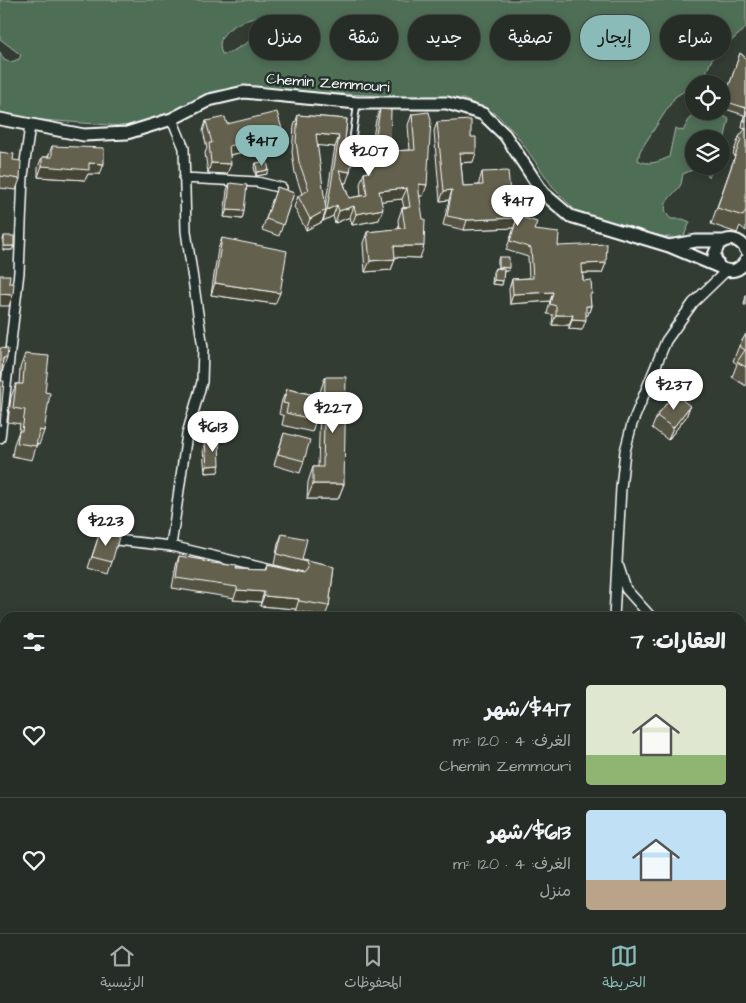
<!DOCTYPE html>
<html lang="ar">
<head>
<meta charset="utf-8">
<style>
	:root { --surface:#262d26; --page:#2e352e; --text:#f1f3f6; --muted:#a4a8a7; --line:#424943; --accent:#8bbbb9 }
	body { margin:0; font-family:"Architects Daughter","Playpen Sans Arabic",sans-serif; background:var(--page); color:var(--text); direction:rtl; height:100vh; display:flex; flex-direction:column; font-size:19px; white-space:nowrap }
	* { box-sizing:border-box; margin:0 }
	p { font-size:16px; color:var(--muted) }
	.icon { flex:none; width:28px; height:28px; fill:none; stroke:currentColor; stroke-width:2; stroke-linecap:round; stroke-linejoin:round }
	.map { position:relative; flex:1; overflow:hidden; direction:ltr }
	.side { position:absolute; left:0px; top:612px; width:746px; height:321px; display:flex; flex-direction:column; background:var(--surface); border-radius:15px 15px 0 0; box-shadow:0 2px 8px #0003,0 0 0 1px var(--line); direction:rtl }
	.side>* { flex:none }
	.guide { position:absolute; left:15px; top:15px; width:716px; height:45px; direction:rtl; display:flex; gap:10px }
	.controls { position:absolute; left:685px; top:75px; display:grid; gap:10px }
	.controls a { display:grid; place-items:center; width:45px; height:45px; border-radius:50%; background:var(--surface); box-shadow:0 2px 8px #0003,0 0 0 1px var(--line); font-size:25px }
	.price { position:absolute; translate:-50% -42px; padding:0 11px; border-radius:18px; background:#fff; color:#222; font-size:16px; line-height:32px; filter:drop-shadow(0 1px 2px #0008) }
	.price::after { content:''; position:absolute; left:50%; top:30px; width:15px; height:11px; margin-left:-8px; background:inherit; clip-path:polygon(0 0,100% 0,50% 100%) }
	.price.active { background:var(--accent); color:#111 }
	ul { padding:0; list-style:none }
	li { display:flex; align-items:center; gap:15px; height:125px; padding:0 20px }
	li+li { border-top:1px solid var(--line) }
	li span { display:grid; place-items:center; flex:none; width:140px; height:100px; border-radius:5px; color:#555 }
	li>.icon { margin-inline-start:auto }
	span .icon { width:60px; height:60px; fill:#fffc; stroke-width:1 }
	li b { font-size:21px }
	h2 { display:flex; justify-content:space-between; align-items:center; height:60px; padding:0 20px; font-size:21px }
	.chip { padding:0 18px; border-radius:22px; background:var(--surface); box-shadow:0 2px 8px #0003,0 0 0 1px var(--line); font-size:18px; line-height:45px }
	.chip.active { background:var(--accent); color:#111 }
	.tab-bar { display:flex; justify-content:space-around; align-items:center; height:70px; border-top:1px solid var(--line); background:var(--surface); font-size:14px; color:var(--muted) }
	.tab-bar a { display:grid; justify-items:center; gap:2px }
	.tab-bar .active { color:var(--accent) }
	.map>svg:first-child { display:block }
	.green { fill:#506e57; stroke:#a8b6ab; fill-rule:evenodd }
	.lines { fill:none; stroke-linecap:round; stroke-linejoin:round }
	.service-casing { stroke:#fff; stroke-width:8 }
	.minor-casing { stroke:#fff; stroke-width:12 }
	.tertiary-casing { stroke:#fff; stroke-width:15 }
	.service { stroke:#26332d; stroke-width:4.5 }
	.minor { stroke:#26332d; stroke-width:9 }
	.tertiary { stroke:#26332d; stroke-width:11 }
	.wall { fill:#555342; stroke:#fff; fill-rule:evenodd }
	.shaded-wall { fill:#454436; stroke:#fff }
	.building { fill:#63614d; stroke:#fff }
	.labels { text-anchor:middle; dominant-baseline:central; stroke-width:5; stroke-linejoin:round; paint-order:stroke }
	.street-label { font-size:15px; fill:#fff; stroke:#26332d }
</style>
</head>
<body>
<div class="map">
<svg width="746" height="933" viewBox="0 0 746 933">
	<rect width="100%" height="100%" fill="#323c33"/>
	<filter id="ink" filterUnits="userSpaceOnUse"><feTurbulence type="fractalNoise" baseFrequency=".02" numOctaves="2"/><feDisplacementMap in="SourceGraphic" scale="10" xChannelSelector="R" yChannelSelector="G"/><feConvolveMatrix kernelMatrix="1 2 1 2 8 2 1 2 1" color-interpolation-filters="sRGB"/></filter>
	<g filter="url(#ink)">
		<!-- green -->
		<path class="green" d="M0 0H746V28L713 57 703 79 675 97 640 151 638 160C648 166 659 162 669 157L675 128 683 131 691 116 704 121 710 111H715L729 119 721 154V139H694V166H715L709 177 701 170H692L683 174C682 177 682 183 680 186 672 197 657 205 671 219H683L690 222 683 238 667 237 628 229 576 211 555 190 515 133 496 114 464 99 299 92 270 88H238L136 127 29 119 0 114V52L4 60 11 62 19 59 21 55 0 39ZM271 14C287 18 304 20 311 38L309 43C301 43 297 39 290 36 282 34 270 35 262 36 248 39 234 54 222 54 211 27 251 18 271 14Z"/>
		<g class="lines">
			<!-- service casing -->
			<g class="service-casing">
				<path id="service" d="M350 159 357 105"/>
			</g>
			<!-- minor casing -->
			<g class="minor-casing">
				<path id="minor" d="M184 178 257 182 282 188
					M0 438 19 272 23 176 30 126
					M107 539 171 546 276 571
					M171 546 187 434 202 382 203 348 186 231 184 148 172 119
					M619 567 626 589 652 618
					M614 618 621 488 625 451 632 424 666 341 693 303 726 271
					M741 701 746 709
					M741 890 746 893
					M527 929V933
					M660 929 661 933"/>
			</g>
			<!-- tertiary casing -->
			<g class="tertiary-casing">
				<path id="tertiary" d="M0 119 84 135 127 133 172 119 209 100 244 92 357 103H447L483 114 505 135 543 193 570 216 669 246 719 267
					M669 246 696 241H724
					M746 250C740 238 729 237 719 244L714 255 719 267C730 274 740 271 746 260"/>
			</g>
			<!-- service -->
			<use href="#service" class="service"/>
			<!-- minor -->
			<use href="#minor" class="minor"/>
			<!-- tertiary -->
			<use href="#tertiary" class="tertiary"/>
		</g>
		<!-- wall -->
		<path class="wall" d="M740 53 746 58V231L740 226 737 233 711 224 735 156 733 154 739 137 746 129 742 128 744 115 722 108Z
			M380 109 390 151 410 150 408 125 412 114 423 196H419L420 258 395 257V259L391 270 365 272 363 243 367 232 399 229 398 220 402 208H404L402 199 381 201 379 220 352 225 350 217 335 223 333 216 323 221 324 215 322 222 306 230 294 207 298 196 302 194 295 173 292 152 294 126 298 115 347 119 344 152 346 183H344L349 198 361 196 360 184 364 173 367 172 376 120ZM317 145 335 147 325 207Z
			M206 121 227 124 278 139 272 140 270 146 230 155 227 174 208 173 205 153 207 148 203 131Z
			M437 122 471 137 473 162 461 163 463 186 479 185V182L482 172 510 193 506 203H505V212L558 246 606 263 602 273H583V281L590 298 591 306 588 315H586L582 330 569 329V325H552L553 315 547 314 550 301 510 304 509 289 512 279 529 278 528 257 506 250 514 228 464 230 443 225 449 200 440 201 434 131Z
			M52 146 100 174H88L85 180 38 177V167L42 157H48Z
			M0 152 13 160 20 179 16 190 0 188Z
			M256 163 267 174 256 176 254 167Z
			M230 183 244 211 242 219 224 217 227 190Z
			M277 187 294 193 279 236 262 230Z
			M4 236 14 246 12 250H3V240Z
			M222 238 275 304 211 295 218 249Z
			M499 257 508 271H504L502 285 492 284 493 272 495 268 498 269V260Z
			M746 295V305H744Z
			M746 334V386L732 377 737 364 733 361 739 346Z
			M25 354 45 392 44 431 39 445 37 444 32 460 12 456 14 444 19 431 20 424 8 422 11 397 16 384H19L20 368Z
			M325 377 344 484 338 499H307L308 482 313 467H318L320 407 312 432 282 425 284 416 279 414 282 400 287 389 320 396V392Z
			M690 406 686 417 668 440 652 428 657 416Z
			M284 433 304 461 300 473 274 465Z
			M205 442 218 472 205 473 203 449Z
			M100 532 112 562 108 574 88 568Z
			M282 534 302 560 334 567 329 606 325 616 295 611 296 609 260 606 261 602 233 600 234 598 172 588 176 566 179 556 204 562 236 569 265 570 267 565 302 572 274 565 278 544Z
			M746 704V749L744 750 741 748V705Z
			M539 929H569L568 933H539Z
			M620 929H654L655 933H620Z"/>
		<!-- shaded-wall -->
		<path class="shaded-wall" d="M282 129 278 139 272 140 270 146 225 156 229 146 272 131Z
			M316 134 339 136 335 147 312 145Z
			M460 153H476L473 162 457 163Z
			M89 163 104 164 100 174H88L85 180 38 177 42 166Z
			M211 163 231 164 227 174 208 173Z
			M269 170 267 174 256 176 257 172Z
			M339 170 350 172 346 183 335 182Z
			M419 184 427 185 423 196H415Z
			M407 188 402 199 375 202 379 191Z
			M452 190 449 200 440 201 444 191Z
			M510 193 506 203H501L505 194Z
			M337 205 333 216 323 221 327 210Z
			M354 206 350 217 335 223 339 211Z
			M383 209 379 220 352 225 356 214Z
			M227 210 244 211 242 219 224 217Z
			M326 210 322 222 306 230 310 219Z
			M517 218 514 228 464 230 467 220Z
			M4 246H14L12 250H3Z
			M394 246H424L420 258 390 257Z
			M395 259 391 270 365 272 370 261Z
			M606 263 602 273H579L582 264Z
			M499 267 509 268 508 271H498Z
			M494 280 503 281 502 285 492 284Z
			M215 283 280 293 275 304 211 295Z
			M553 292 550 301 510 304 513 294Z
			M0 294 13 295 9 306H0Z
			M586 306H591L588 315 583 316Z
			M556 315H573L569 325H552Z
			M572 319 586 320 582 330 569 329Z
			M3 358H7L1 374Z
			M690 406 686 417 668 440 673 428Z
			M220 465 218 472 205 473 207 466Z
			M313 484H344L338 499H307Z
			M237 590 264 592 261 602 233 600Z
			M264 596 299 599 296 609 260 606Z
			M746 726V727L741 740V730Z
			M746 836V841L741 851V838Z
			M549 929H569L567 933Z
			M623 929H629L628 933H622Z
			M631 929H642L640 933H630Z"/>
		<!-- building -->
		<path class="building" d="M740 53 746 58V108L724 101Z
			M380 109 391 110 390 151 415 150 412 114 429 112 431 120 427 185 419 184V192L423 219H425L424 246H394L395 259 370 261 367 232 405 228 402 208 410 207 407 188 379 191 383 209 356 214 354 206 339 211 337 205 327 210 339 136 316 134 326 210 310 219 298 196 309 190 299 162 296 141 298 115 347 119 344 152 353 153 350 172 339 170 349 198 367 195 364 173 370 172Z
			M746 110V121H744Z
			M277 112 282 129 272 131 273 136 229 146 231 164 211 163 209 143H212L206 121 225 117 227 124Z
			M471 120V137H476V153H460L463 186 483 185 482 172 508 171 510 193 505 194V212L537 222 534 230 559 233 558 246 607 244 606 263 582 264 583 281 591 280 592 294H590L591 306H586V320L572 319 573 315H556V306L550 304 553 292 513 294 512 279 533 278 531 248 510 241 517 218 467 220 447 216 452 190 444 191 437 122Z
			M746 128V210L743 216 717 208 741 139 739 137Z
			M52 146 104 148V164L89 163V170L42 166V157H52Z
			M0 152 14 154 13 160 21 161 20 179 0 176Z
			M267 161 269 170 257 172 256 163Z
			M230 183 247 185 244 211 227 210Z
			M277 187 294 193 283 225 266 219Z
			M4 236H14V246H4Z
			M222 238 287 251 280 293 215 283Z
			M499 257H509V268L499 267Z
			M495 268 504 269 503 281 494 280Z
			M0 275H10L9 283H14L13 295 0 294Z
			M746 334V367L737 362 745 350 739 346Z
			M0 348 8 349 7 358H3L1 381H4L0 426Z
			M25 354 49 356 45 392 50 393 44 431 39 430 36 446 17 443 19 431H22L25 410 13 408 16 384H23Z
			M325 377H346L344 484H313V467H323Z
			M287 389 323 397 316 420 286 413 288 404 283 403Z
			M674 393 690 406 673 428 657 416Z
			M284 433 310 440 304 461 278 454Z
			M219 441 220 465 207 466 205 442Z
			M100 532 119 537 112 562 92 557Z
			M282 534 307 539 302 560 334 567 329 606 299 601V599L264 596V592L237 590V587L176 578 179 556 204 560V562L237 566 236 569 266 570 267 565 304 573 308 568 306 562 277 554Z
			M746 704V726L744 730H741V705Z
			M744 805 746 806V836L745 837 741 838V811Z
			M549 929H562L568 933H549Z
			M639 929H654L655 933H637Z"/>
	</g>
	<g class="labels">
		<!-- street labels -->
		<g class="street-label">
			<text transform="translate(328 83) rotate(4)">Chemin Zemmouri</text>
		</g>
	</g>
</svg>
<div class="controls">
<a><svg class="icon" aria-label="locate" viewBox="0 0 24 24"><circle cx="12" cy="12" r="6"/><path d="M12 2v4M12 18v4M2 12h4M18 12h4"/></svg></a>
<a><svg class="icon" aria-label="layers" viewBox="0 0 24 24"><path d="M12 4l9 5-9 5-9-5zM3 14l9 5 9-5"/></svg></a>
</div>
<b class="price active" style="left:262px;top:167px">$417</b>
<b class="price" style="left:369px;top:177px">$207</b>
<b class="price" style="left:518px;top:227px">$417</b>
<b class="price" style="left:674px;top:411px">$237</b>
<b class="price" style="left:333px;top:434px">$227</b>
<b class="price" style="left:213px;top:453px">$613</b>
<b class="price" style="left:106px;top:547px">$223</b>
<div class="guide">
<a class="chip">شراء</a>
<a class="chip active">إيجار</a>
<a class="chip">تصفية</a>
<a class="chip">جديد</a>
<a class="chip">شقة</a>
<a class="chip">منزل</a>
</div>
<section class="side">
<h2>العقارات: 7<svg class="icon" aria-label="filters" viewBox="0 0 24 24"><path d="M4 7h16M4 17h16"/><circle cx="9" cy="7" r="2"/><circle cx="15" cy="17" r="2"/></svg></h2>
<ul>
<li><span style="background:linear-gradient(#dfe7d0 70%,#8fb573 0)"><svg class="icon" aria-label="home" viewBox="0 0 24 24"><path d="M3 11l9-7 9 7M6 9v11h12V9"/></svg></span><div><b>$417/شهر</b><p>الغرف: 4 · 120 m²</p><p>Chemin Zemmouri</p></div><svg class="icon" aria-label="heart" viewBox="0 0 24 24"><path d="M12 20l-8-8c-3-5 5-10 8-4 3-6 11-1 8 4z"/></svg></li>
<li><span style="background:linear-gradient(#bfe0f5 70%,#b9a48a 0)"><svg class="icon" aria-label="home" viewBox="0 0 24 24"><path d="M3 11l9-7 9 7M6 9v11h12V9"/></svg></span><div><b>$613/شهر</b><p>الغرف: 4 · 120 m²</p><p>منزل</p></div><svg class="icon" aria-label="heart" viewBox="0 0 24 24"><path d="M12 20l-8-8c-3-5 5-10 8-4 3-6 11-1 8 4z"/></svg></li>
</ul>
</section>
</div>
<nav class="tab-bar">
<a class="active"><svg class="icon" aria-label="map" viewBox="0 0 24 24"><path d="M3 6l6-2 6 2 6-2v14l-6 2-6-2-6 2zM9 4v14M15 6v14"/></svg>الخريطة</a>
<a><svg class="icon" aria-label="saved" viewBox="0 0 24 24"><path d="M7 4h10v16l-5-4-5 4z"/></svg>المحفوظات</a>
<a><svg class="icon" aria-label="home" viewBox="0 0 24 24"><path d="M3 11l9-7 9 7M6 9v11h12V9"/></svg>الرئيسية</a>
</nav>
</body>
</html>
